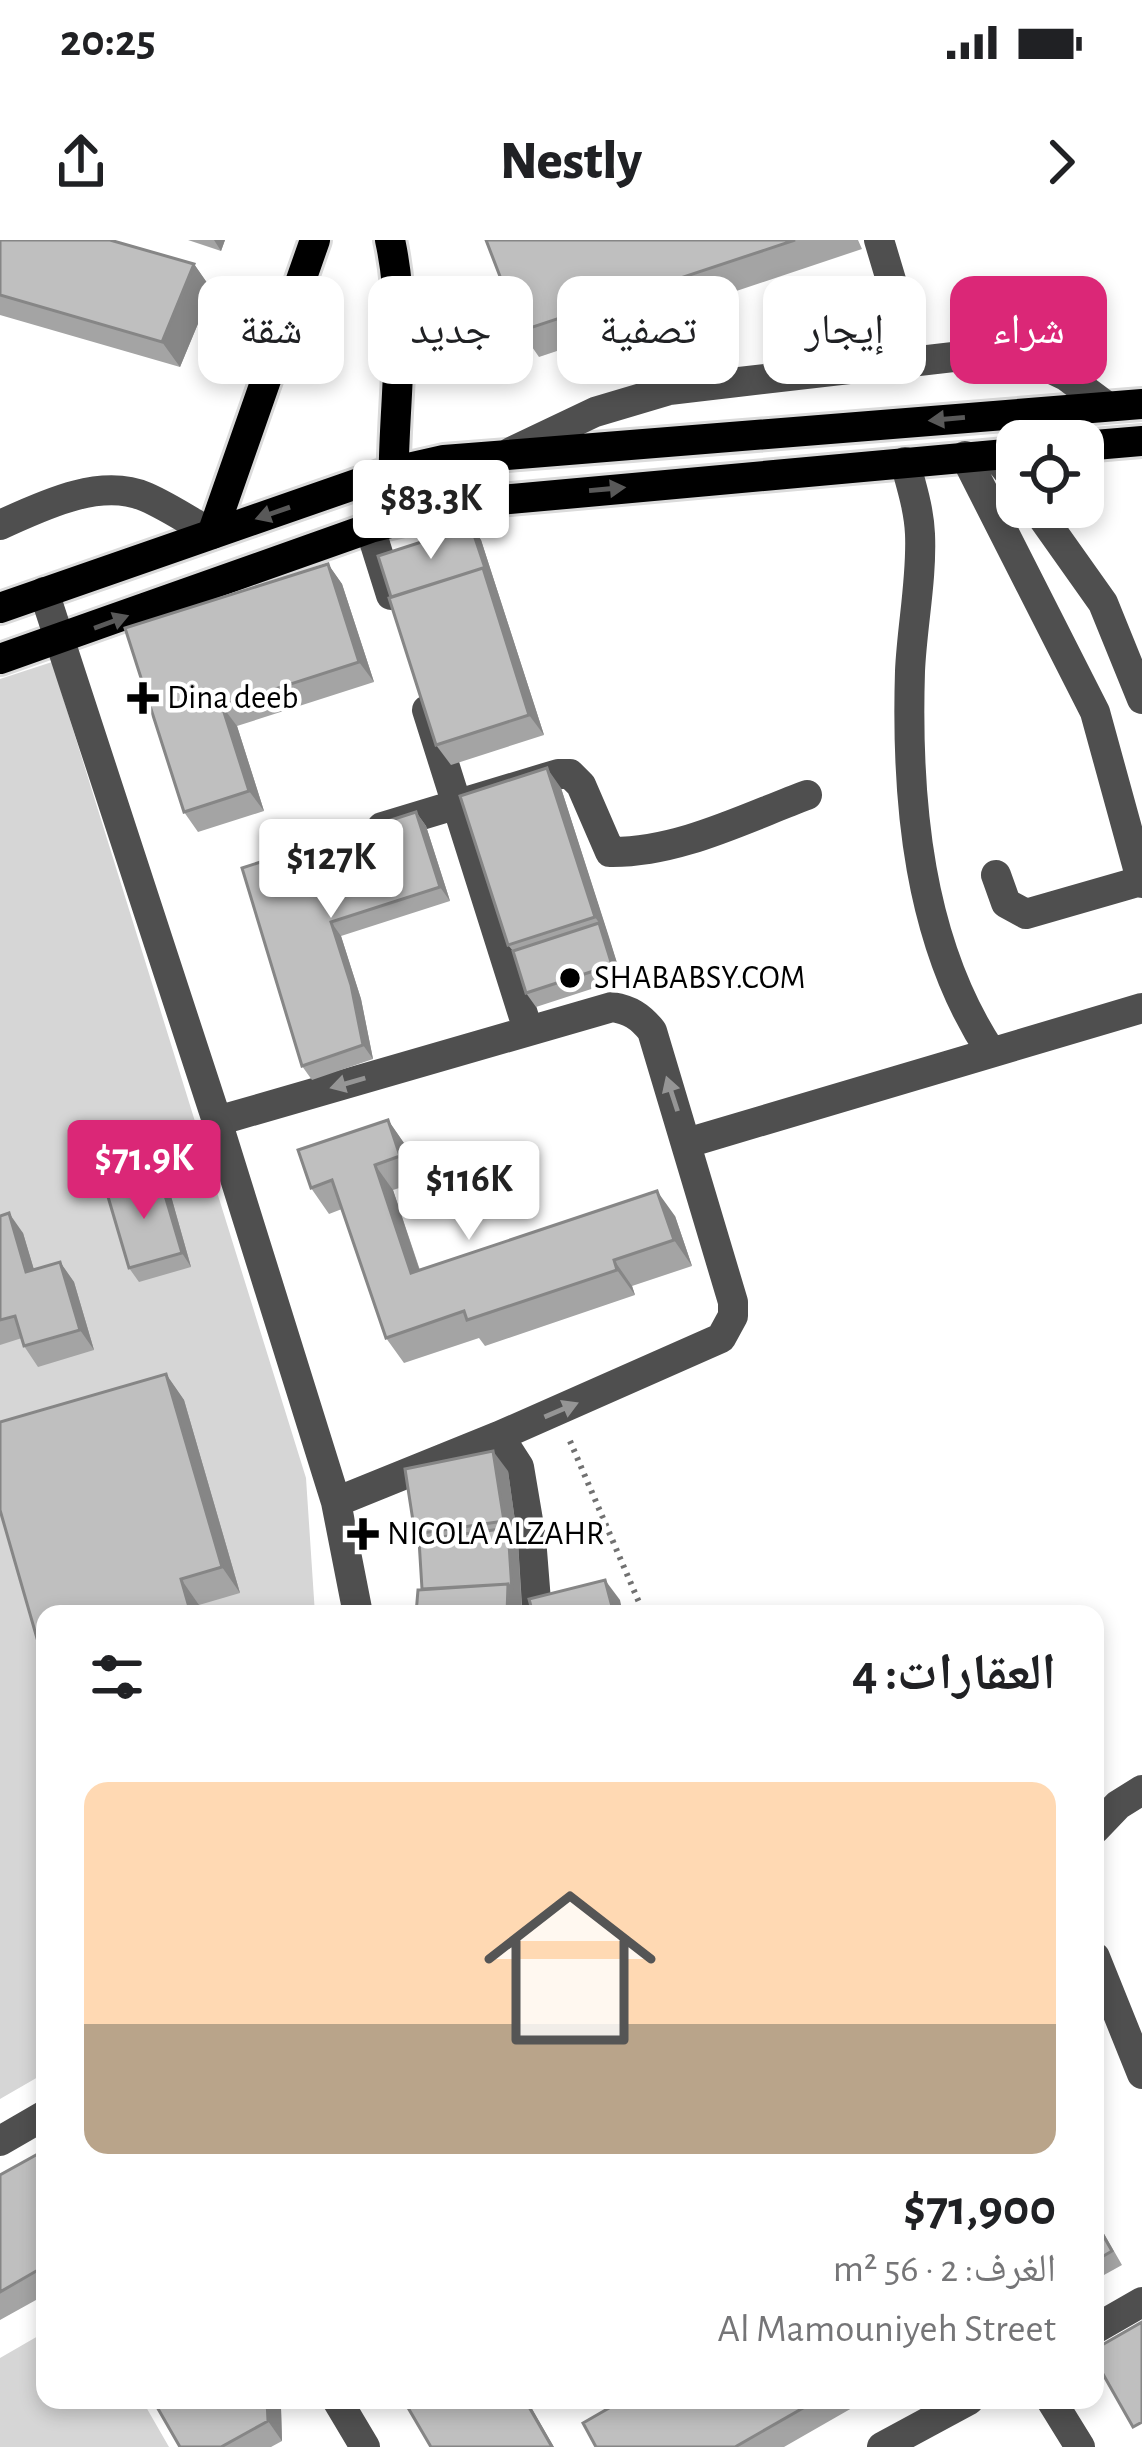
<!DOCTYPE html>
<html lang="ar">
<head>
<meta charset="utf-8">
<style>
	:root { --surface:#fff; --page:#f2f2f2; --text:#202124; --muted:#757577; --line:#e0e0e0; --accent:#db2777 }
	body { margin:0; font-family:"Alegreya Sans","Noto Naskh Arabic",sans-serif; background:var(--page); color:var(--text); direction:rtl; height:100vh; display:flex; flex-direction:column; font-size:45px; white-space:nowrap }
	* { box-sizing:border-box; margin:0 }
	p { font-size:39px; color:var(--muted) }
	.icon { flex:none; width:66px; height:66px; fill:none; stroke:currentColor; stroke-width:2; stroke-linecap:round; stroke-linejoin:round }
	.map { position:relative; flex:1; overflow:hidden; direction:ltr }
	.panel { position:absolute; left:36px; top:1365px; width:1068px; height:804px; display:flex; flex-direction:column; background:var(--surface); border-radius:24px; box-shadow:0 6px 18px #0003; direction:rtl }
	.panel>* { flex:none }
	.banner { position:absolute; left:36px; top:36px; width:1071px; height:108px; direction:rtl; display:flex; gap:24px }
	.tools { position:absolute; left:996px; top:180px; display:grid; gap:24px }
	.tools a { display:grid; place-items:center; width:108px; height:108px; border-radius:24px; background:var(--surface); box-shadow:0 6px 18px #0003; font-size:60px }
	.price { position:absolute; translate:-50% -102px; padding:0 27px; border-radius:12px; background:#fff; color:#222; font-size:39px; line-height:78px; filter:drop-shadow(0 3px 6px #0008) }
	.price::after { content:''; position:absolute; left:50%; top:72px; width:36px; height:27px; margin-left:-18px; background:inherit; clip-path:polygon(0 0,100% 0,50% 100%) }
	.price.active { background:var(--accent); color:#fff }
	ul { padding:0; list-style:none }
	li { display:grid; align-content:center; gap:24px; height:636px; padding:0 48px }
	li+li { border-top:3px solid var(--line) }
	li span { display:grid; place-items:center; height:372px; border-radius:24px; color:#555 }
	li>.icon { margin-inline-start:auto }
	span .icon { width:216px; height:216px; fill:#fffc; stroke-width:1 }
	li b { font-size:51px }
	h2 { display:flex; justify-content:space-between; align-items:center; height:144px; padding:0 48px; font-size:51px }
	.chip { padding:0 42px; border-radius:24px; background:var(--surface); box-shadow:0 6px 18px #0003; font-size:42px; line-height:108px }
	.chip.active { background:var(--accent); color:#fff }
	.status { display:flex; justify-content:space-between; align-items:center; height:84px; padding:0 60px; background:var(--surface); direction:ltr }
	.status svg { height:33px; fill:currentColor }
	header { display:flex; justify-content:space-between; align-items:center; height:156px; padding:0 48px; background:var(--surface); font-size:54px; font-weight:800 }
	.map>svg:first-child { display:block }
	.green { fill:#d6d6d6 }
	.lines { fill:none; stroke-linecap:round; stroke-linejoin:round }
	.major-casing { stroke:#dbdbdb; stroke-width:36 }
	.path { stroke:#717171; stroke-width:6; stroke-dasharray:3 6; stroke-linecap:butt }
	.minor { stroke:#4f4f4f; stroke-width:30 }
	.major { stroke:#000; stroke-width:30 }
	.wall { fill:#a4a4a4 }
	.shaded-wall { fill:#868686 }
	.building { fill:#bfbfbf; stroke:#868686; stroke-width:3 }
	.oneway { fill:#595959 }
	.oneway2 { fill:#959595 }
	.poi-dot { fill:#000; stroke:#fff; stroke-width:4.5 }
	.labels { text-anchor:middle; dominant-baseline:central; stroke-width:9; stroke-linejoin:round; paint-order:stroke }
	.poi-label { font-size:33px; fill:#000; stroke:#fff; text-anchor:start }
</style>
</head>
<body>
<div class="status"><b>20:25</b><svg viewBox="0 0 49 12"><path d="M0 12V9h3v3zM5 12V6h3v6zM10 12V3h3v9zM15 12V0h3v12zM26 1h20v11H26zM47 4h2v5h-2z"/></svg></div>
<header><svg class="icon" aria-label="forward" viewBox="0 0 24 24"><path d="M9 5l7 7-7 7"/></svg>Nestly<svg class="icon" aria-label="share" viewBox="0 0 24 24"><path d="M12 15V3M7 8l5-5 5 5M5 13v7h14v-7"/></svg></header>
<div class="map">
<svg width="1142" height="2207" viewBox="0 0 1142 2207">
	<rect width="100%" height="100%" fill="#fff"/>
	<!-- green -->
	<path class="green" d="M52 422 306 1238 315 1374H45V1833L0 1859V439Z
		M45 2092V2160H142L169 2207H0V2118Z"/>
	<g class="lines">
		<!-- major casing -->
		<g class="major-casing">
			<path id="major" d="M390 0C411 96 388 184 395 280
				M1083 206 1142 201
				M212 294 315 0
				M0 368 391 232 444 220 1142 164
				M0 419 370 288 478 262 1017 213"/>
		</g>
		<!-- path -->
		<path class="path" d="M570 1201 644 1374"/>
		<!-- minor -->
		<path class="minor" d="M879 0 915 120
			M511 212 595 172 669 150 988 113 1043 125 1066 136 1105 165
			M965 216 1095 472 1142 643
			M996 216 1017 243
			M905 222C911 245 919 269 920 294 922 339 912 386 910 431 906 560 918 702 991 812
			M1035 267 1103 363 1142 459
			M0 285C42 266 100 237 146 257 169 267 191 282 212 294
			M370 288 391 355
			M44 352 217 881 336 1262 358 1374
			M427 470 528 790
			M382 587 558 534H570L581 545 610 612C678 613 745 578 807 555
			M996 635 1006 663 1026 674 1141 641
			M217 881 612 767C630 770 640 776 652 791L733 1062V1076L721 1098 499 1196 336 1262
			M687 903 1142 768
			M499 1196 519 1227 531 1298 537 1374
			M1095 1589 1118 1565 1142 1550
			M1095 1717 1142 1834
			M0 1901 45 1875
			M1095 2089 1142 2062
			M337 2160 365 2207
			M1051 2160 1080 2207
			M882 2207 969 2160"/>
		<!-- major -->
		<use href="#major" class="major"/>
	</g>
	<!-- wall -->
	<path class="wall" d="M0 0 194 24 212 50 180 127 0 75Z
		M188 0H225L221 11Z
		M486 0H858L862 9 539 117 521 91Z
		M471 286 481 300 544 495 451 525 436 505Z
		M328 324 342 344 374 442 237 486 264 571 198 592 184 572 125 388Z
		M561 548 622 739 536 767 526 753 513 711 508 705Z
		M416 572 426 586 450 661 341 696 361 759 373 819 312 840 302 826 242 628Z
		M388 880 406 906 418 942 393 950 420 1030 675 976 692 1026 632 1046 635 1055 485 1106 479 1098 404 1123 386 1098 342 969 329 974 311 948Z
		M169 949 191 1027 139 1042 129 1028Z
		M0 976 23 993 34 1030 60 1022 74 1042 94 1110 38 1127 24 1106 22 1098 0 1105Z
		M166 1134 184 1160 240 1353 199 1365 201 1374H45Z
		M508 1231 518 1302 522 1365 422 1349 419 1300 415 1294Z
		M45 1910V2055L0 2080V1935Z
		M1095 1978 1122 2025 1095 2040Z
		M153 2160H276L281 2168 282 2201 271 2207H180Z
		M623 2160H866L784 2207H596Z"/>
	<!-- shaded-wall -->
	<path class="shaded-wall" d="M214 0H225L221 11Z
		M194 24 212 50 180 127 162 102Z
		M471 286 481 300 544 495 529 475 483 328Z
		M328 324 342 344 374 442 359 422Z
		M222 466 237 486 264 571 249 551Z
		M547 528 561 548 609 697 595 677Z
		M416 572 426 586 450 661 440 647Z
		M331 682 341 696 361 759 373 819 363 805Z
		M599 683 609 697 622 739 612 725Z
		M388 880 406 906 418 942 400 916Z
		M375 925 393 950 429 1059 411 1033Z
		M159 935 169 949 191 1027 182 1013Z
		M657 951 675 976 692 1026 674 1000Z
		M9 973 23 993 41 1053 26 1032Z
		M614 1020 632 1046 635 1055 617 1030Z
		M60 1022 74 1042 94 1110 80 1090Z
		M166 1134 184 1160 240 1353 222 1327Z
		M493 1211 508 1231 518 1302 522 1374H507L508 1288 504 1281Z
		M181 1339 199 1365 201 1374H191Z
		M605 1340 620 1360 623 1374H614Z
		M267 2160H276L281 2168 282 2201 268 2181Z
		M525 2160H527L554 2207H552Z"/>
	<!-- building -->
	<path class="building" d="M0 0H110L194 24 162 102 0 55Z
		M486 0H795L521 91Z
		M471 286 487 334 483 328 391 357 378 316Z
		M328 324 359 422 222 466 249 551 184 572 125 388Z
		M483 328 529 475 436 505 389 358Z
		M547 528 595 677 508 705 460 556Z
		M416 572 440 647 331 682 351 745 363 805 302 826 242 628Z
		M599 683 612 725 526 753 513 711Z
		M388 880 400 916 375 925 411 1033 657 951 674 1000 614 1020 617 1030 467 1080 464 1071 386 1098 332 940 311 948 298 910Z
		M159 935 182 1013 129 1028 106 950Z
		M9 973 26 1032 60 1022 80 1090 24 1106 15 1076 0 1080V976Z
		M166 1134 222 1327 181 1339 191 1374H45V1426L0 1270V1182Z
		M493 1211 504 1281 415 1294 405 1229Z
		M508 1288 512 1351 508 1344 422 1349 419 1300Z
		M605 1340 614 1374H533L529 1359Z
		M508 1344 507 1374H416L418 1350Z
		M45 1910V2026L0 2052V1935Z
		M1095 1981 1112 2011 1095 2021Z
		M1142 2082V2182L1133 2187 1095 2120V2109Z
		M153 2160H267L268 2181 221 2207H180Z
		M417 2160H525L552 2207H431L407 2166Z
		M623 2160H817L735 2207H596L583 2183Z"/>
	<!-- one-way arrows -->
	<defs><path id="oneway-solid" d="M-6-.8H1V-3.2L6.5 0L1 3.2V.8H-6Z" transform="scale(3)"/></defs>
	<g class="oneway">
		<use href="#oneway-solid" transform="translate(947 179) rotate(175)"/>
		<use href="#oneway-solid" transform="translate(607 249) rotate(-5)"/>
		<use href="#oneway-solid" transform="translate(273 273) rotate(161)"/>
		<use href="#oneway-solid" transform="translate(111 382) rotate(-20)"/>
	</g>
	<g class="oneway2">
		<use href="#oneway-solid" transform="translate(348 843) rotate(164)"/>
		<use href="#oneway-solid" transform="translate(672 854) rotate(-108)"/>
		<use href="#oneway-solid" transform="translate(561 1170) rotate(-23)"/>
	</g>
	<!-- markers -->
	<g class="poi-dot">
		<path d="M137 440h12v12h12v12h-12v12h-12v-12h-12v-12h12z"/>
		<circle cx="570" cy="738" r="12"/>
		<path d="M357 1276h12v12h12v12h-12v12h-12v-12h-12v-12h12z"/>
	</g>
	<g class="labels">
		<!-- poi labels -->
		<g class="poi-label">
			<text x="167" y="458">Dina deeb</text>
			<text x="594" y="738">SHABABSY.COM</text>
			<text x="387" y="1294">NICOLA ALZAHR</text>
		</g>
	</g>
</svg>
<div class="tools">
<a><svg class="icon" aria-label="locate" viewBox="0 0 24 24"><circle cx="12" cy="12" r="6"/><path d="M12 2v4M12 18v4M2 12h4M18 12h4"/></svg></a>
</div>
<b class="price" style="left:431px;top:322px">$83.3K</b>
<b class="price" style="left:331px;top:681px">$127K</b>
<b class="price active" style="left:144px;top:982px">$71.9K</b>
<b class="price" style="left:469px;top:1003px">$116K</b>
<div class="banner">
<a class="chip active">شراء</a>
<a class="chip">إيجار</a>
<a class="chip">تصفية</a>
<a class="chip">جديد</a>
<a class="chip">شقة</a>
</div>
<section class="panel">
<h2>العقارات: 4<svg class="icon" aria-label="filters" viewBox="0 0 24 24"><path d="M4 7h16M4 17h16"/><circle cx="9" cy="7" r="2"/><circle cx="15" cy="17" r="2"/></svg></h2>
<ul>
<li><span style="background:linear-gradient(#ffd9b3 65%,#b9a48a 0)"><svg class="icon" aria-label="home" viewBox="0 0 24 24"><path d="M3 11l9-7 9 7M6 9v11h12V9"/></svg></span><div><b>$71,900</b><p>الغرف: 2 · 56 m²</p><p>Al Mamouniyeh Street</p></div></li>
</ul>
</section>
</div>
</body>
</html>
